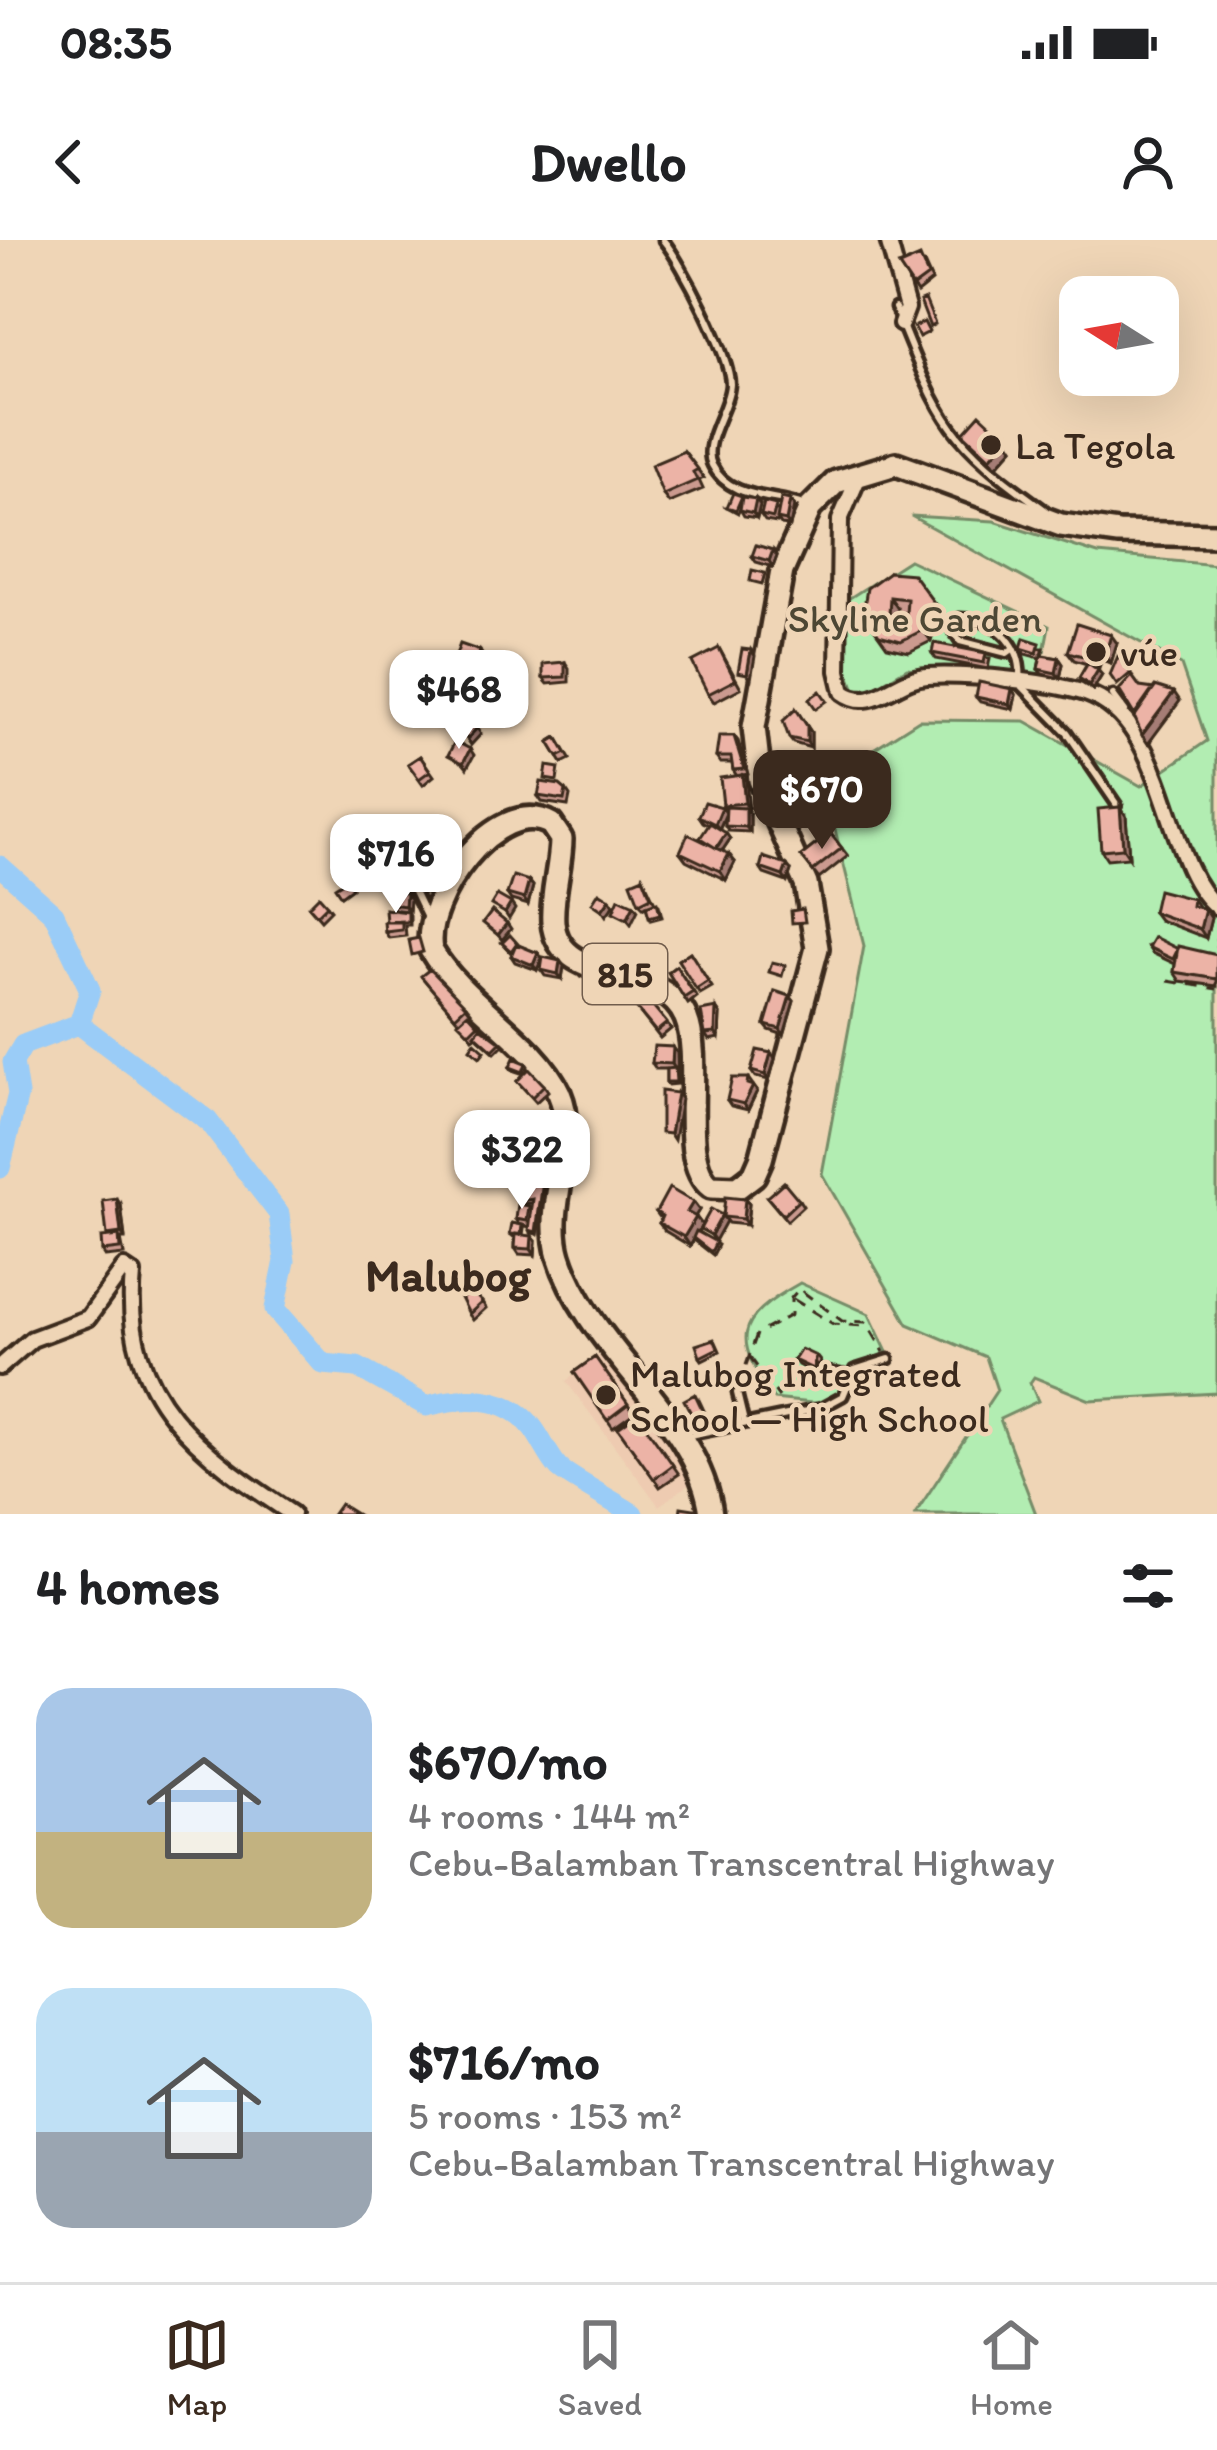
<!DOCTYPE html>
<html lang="en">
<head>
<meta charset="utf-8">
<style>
	:root { --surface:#fff; --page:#f2f2f2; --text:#202124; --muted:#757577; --line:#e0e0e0; --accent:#3b2a1e }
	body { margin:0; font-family:Itim,sans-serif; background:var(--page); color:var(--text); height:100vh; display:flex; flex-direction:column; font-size:45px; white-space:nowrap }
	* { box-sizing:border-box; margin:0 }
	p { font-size:39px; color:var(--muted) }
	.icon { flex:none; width:66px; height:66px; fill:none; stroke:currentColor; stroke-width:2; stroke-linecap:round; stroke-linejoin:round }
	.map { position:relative; height:1274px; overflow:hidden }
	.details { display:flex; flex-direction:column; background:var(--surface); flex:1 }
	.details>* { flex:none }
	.needle { width:78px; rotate:281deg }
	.fabs { position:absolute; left:1059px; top:36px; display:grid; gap:24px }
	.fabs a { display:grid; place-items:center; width:120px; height:120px; border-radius:24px; background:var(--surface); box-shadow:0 12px 48px #0002; font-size:60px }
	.price { position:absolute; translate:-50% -102px; padding:0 27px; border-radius:24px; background:#fff; color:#222; font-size:39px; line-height:78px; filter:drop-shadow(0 3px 6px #0008) }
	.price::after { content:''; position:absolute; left:50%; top:72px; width:36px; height:27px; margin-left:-18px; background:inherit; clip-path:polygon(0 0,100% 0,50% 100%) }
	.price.current { background:var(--accent); color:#fff }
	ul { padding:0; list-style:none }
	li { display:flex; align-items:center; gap:36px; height:300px; padding:0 36px }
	li span { display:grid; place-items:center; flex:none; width:336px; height:240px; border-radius:36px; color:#555 }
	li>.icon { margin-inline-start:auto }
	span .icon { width:144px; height:144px; fill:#fffc; stroke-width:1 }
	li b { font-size:51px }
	h2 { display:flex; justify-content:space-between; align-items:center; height:144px; padding:0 36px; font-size:51px }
	.status { display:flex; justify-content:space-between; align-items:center; height:84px; padding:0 60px; background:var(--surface); direction:ltr }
	.status svg { height:33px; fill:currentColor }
	header { display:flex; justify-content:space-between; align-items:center; height:156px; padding:0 36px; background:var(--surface); font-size:54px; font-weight:700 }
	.dock { display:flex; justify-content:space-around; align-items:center; height:168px; border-top:3px solid var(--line); background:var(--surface); font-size:33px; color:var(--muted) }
	.dock a { display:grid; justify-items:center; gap:6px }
	.dock .current { color:var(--accent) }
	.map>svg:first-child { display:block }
	.built { fill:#eecbb1 }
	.green { fill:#b2edb2; stroke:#768c68; stroke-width:3 }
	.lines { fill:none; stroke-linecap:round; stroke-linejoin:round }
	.river { stroke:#9accf7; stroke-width:21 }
	.lane-casing { stroke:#3b2a1e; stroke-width:15 }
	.street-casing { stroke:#3b2a1e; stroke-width:22 }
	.primary-casing { stroke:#3b2a1e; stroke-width:30 }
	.path { stroke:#3b2a1e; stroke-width:3; stroke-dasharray:12 9; stroke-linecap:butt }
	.lane { stroke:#efd5b6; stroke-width:6 }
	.street { stroke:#efd5b6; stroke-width:14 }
	.primary { stroke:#efd5b6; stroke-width:21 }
	.wall { fill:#cb9a8f; stroke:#3b2a1e; stroke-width:3 }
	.shaded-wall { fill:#a57d74; stroke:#3b2a1e; stroke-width:3 }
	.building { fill:#ecb3a6; stroke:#3b2a1e; stroke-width:3; fill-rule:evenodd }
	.poi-dot { fill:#3b2a1e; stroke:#efd5b6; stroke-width:4.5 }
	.labels { text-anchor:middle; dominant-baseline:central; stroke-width:9; stroke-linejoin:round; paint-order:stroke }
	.shield { fill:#efd5b6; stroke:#715d4c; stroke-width:3 }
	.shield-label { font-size:36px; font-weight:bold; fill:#3b2a1e }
	.poi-label { font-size:39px; fill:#3b2a1e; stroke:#efd5b6; text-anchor:start }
	.park-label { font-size:39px; fill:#4d4734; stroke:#efd5b6 }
	.quarter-label { font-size:45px; font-weight:bold; fill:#3b2a1e; stroke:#efd5b6 }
</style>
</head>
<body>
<div class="status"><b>08:35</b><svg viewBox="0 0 49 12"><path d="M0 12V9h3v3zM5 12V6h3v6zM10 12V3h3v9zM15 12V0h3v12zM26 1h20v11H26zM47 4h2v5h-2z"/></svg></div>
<header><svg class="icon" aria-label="back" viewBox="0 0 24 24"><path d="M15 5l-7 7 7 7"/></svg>Dwello<svg class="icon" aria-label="person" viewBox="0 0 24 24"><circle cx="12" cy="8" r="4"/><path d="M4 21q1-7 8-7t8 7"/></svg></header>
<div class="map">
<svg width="1217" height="1274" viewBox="0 0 1217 1274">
	<rect width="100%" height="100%" fill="#efd5b6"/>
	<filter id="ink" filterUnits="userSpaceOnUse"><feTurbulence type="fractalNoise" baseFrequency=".00833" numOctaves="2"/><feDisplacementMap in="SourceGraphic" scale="24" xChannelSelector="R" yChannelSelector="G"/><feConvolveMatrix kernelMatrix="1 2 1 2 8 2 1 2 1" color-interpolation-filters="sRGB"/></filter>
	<g filter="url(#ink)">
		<!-- built -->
		<path class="built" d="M606 1110 695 1240 659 1266 566 1141Z"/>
		<!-- green -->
		<path class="green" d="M911 276 994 281 1098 314 1217 325V1153L1090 1160 1034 1137 1030 1143 1038 1161 1000 1179 1036 1274H915L997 1150 986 1117 908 1084 822 934 864 706 823 541 919 480 1025 481 1141 546 1207 501 1181 425Z
			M909 320 1049 386 1038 443 907 428 874 448 855 450 844 421 848 359Z
			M800 1043 869 1074 887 1112 848 1129 842 1152 821 1164 774 1159C734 1100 732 1081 800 1043Z"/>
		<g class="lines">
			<!-- river -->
			<path class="river" d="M0 626 54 674 90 750 79 784 23 805 13 822 18 854 0 928
				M79 784 208 881 279 974 285 1021 275 1069 323 1124 357 1127 427 1166C463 1156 508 1154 533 1188 542 1200 549 1217 559 1228 568 1237 617 1263 633 1274"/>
			<!-- lane casing -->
			<g class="lane-casing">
				<path id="lane" d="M663 0C681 21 730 116 730 144 729 169 701 202 712 225 729 260 774 254 803 265
					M895 68C940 180 945 199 1045 270
					M1014 408 1007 413 960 401 954 392 960 378C1001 379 1024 408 1020 444L1067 492 1117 565
					M1113 455 1125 471
					M404 630 427 678
					M737 1153 744 1182
					M685 1196 821 1168 843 1156 854 1130 889 1119"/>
			</g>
			<!-- street casing -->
			<g class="street-casing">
				<path id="street" d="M888 0 907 68 901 84
					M859 236 840 280 838 431 843 452C873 474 895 438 927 436 966 434 1057 441 1093 456 1169 489 1165 626 1217 667
					M0 1127 32 1099 88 1078 124 1028 133 1034C121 1158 200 1213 292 1274"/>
			</g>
			<!-- primary casing -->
			<g class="primary-casing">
				<path id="primary" d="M711 1274C700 1179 588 1110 559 1016 543 963 581 904 559 853 535 801 462 763 431 710 421 661 497 553 551 584L561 599C561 626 551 655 553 682 558 748 662 720 686 778 704 822 676 921 711 947L737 948 754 935 761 919 817 708 806 644 760 540 754 487 782 331 810 268 836 242 896 224 1061 285 1118 293 1217 295"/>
			</g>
			<!-- path -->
			<path class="path" d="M1168 741 1217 749
				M793 1059 833 1084 866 1086
				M750 1117 779 1157
				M739 1145 757 1094 791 1075V1058L799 1049 842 1081 866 1082 884 1112"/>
			<!-- lane -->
			<use href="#lane" class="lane"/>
			<!-- street -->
			<use href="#street" class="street"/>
			<!-- primary -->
			<use href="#primary" class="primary"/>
		</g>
		<!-- wall -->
		<path class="wall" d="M924 23 932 41 917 53 899 26Z
			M963 193 1007 199 1013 208 996 227 969 201Z
			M684 211 704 238 699 240 703 249 669 263 663 255Z
			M760 265 757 278 744 276 740 269 738 273 727 267Z
			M794 266 790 286 781 285 778 280 777 283 765 281 761 275Z
			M752 316H777L773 327 756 322Z
			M889 332 940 371 931 401 909 412 887 407 863 373Z
			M1117 403 1111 423 1101 420 1099 428 1092 426 1102 435 1093 450 1083 444 1079 438 1087 424 1074 420 1068 412Z
			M719 408 741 448 714 462 708 454Z
			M1021 408H1044L1042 415 1059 418 1063 424 1060 438 1042 434 1038 429 1040 418 1025 414Z
			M932 413 990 418 988 429 936 419Z
			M456 415 484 417 480 428 460 421Z
			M565 422 569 428V442L548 444 543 438Z
			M394 444 422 447 426 453 413 466Z
			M520 453 525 471 516 473 512 463 511 474 485 471 481 465 508 454 511 458Z
			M1016 455 1013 469 980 462 976 457Z
			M796 469 811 492V508L793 503 789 498Z
			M734 496 738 501 748 534 737 536 733 530 732 523H720L716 517Z
			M557 497 570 519 562 523 549 502Z
			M420 516 434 536 423 545 408 524Z
			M742 535 746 541 747 569 750 574V592L729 591 725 586 726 574 719 589 730 599 722 611 735 622 726 640 686 620 680 612 702 601 709 585 703 582 699 576 722 567 726 572 723 565Z
			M785 543 806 573 796 581 775 550Z
			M566 550 570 556 568 566 542 562 538 556Z
			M1126 576 1129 617 1107 619 1101 610Z
			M830 593 848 616 819 639 801 616Z
			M408 595 412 600 394 619 376 599Z
			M760 628 791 630 787 642 764 634Z
			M643 637 655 663 659 665 662 677 651 680 646 667 644 668 639 663Z
			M529 641 533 646 528 665 511 660 507 654Z
			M410 659 409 671 397 670 408 672 410 675V685H405L406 696 389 698 385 692 395 670 391 664Z
			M1193 659 1199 668 1205 669 1211 678 1206 698 1159 680 1153 672Z
			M327 665 331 670 321 680 309 666Z
			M502 703 520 706 538 713 542 718 537 730 515 722 511 716 512 714Z
			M1148 707 1217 715V746L1180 741 1174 732 1175 724 1152 713Z
			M690 712 712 747 700 754 678 720Z
			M560 721 564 726 562 739 545 736 541 730Z
			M676 726 697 757 688 764 668 732Z
			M421 736 466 766 471 772 468 774 481 788 503 805 495 813 476 796 473 798Z
			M790 756 794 761 784 795 769 790 765 785Z
			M648 760 671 789 660 798 637 769Z
			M716 768 720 774 719 798 709 800 705 794Z
			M673 807 677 813 678 844 668 845 666 842V829H656L652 823Z
			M771 813 775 819 769 840 755 837 751 831Z
			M526 823 528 826 526 832 544 845 548 851 536 862 517 841 524 834 512 830 510 827Z
			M748 838 757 851 748 870 731 866 727 860Z
			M549 885 545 903 533 900 529 894Z
			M540 907 532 942 545 944 538 994 531 993 530 987 522 985 524 988 523 995 536 1001 535 1015 519 1014 515 1008V998L510 994 520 985 516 979 529 966 532 970 533 963 522 964 520 961 524 942 520 937Z
			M767 957 799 960 803 966 787 981Z
			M745 959 749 964 747 985 728 983 723 977Z
			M121 965 125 999H121L124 1015 106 1017 102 1011 109 998 107 995Z
			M699 970 695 976 702 985 698 992 718 1005 713 1015 694 1000 690 1006 665 991 659 983 661 979 656 972Z
			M482 1062 486 1068 473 1080 469 1074Z
			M716 1102 720 1111 702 1120 700 1117Z
			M816 1116 820 1121 819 1125 845 1129 847 1132 829 1136 817 1135 798 1125 794 1120Z
			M595 1117 634 1173 613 1188 574 1132Z
			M699 1160 707 1177 697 1183 693 1177Z
			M637 1174 679 1234 660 1247 618 1188Z"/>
		<!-- shaded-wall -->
		<path class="shaded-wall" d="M1007 199 1013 208 996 227 990 218Z
			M756 259 760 265 757 278 753 273Z
			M790 260 794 266 790 286 786 281Z
			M773 310 777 316 773 327 769 321Z
			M890 357 898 369 897 386 889 375Z
			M932 360 940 371 931 401 923 390Z
			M1111 395 1117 403 1111 423 1105 415Z
			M751 410 755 416 751 439 747 434Z
			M480 411 484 417 480 428 476 423Z
			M1095 412 1101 420 1099 428 1093 419Z
			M1059 418 1063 424 1060 438 1056 433Z
			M1098 430 1102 435 1093 450 1089 445Z
			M1012 449 1016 455 1013 469 1009 464Z
			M1174 452 1180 461 1148 504 1142 495Z
			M508 454 512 460 511 474 507 468Z
			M807 486 811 492V508L807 502Z
			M477 488 481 494 471 505 467 499Z
			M470 509 474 515 467 528 463 523Z
			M742 535 746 541 749 569 745 563Z
			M722 567 726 573 719 589 715 584Z
			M1120 567 1126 576 1129 617 1123 608Z
			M746 568 750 574V592L746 587Z
			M726 593 730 599 720 614 716 609Z
			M729 614 735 622 726 640 720 631Z
			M787 625 791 630 787 642 783 636Z
			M529 641 533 646 528 665 524 659Z
			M406 653 410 659 409 671 405 666Z
			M610 659 614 665 606 676 602 670Z
			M511 663 515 669 509 679 505 673Z
			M634 665 638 670 631 684 627 679Z
			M1205 669 1211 678 1206 698 1200 689Z
			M507 683 511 689 502 700 498 695Z
			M538 713 542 718 537 730 533 725Z
			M560 721 564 726 562 739 558 734Z
			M790 756 794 761 784 795 780 789Z
			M716 768 720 774 719 798 715 793Z
			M673 807 677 813 678 844 676 842 675 829 672 824Z
			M771 813 775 819 769 840 765 835Z
			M753 846 757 851 748 870 744 864Z
			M677 853 681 859 674 900 670 894Z
			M545 879 549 885 545 903 541 897Z
			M536 901 540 907 532 944 528 938Z
			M543 941 545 944 538 994 536 992Z
			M117 959 121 965 125 999 121 993Z
			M745 959 749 964 747 985 743 979Z
			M693 962 699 970 693 980 687 972Z
			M722 975 726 981 715 1001 711 995Z
			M696 977 702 985 690 1006 684 997Z
			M532 996 536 1001 535 1015 531 1009Z"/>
		<!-- building -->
		<path class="building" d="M920 17 928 36 913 47 899 26Z
			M925 59 935 84 930 87 920 61Z
			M924 82 929 92 919 97 914 87Z
			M980 174 1007 199 990 218 963 193Z
			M684 211 698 229 693 232 697 240 663 255 651 225Z
			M733 253 742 256 736 270 727 267Z
			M742 257 756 259 753 273 740 270Z
			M781 258 790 260 786 281 777 279Z
			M764 262 776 265 773 278 761 275Z
			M756 305 773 310 769 321 752 316Z
			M752 330 765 333 762 344 750 341Z
			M889 332 913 334 932 360 923 390 901 401 879 395 863 373 867 348ZM890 357 907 359 906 374 889 375Z
			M1077 384 1111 395 1105 415 1095 412 1093 419 1068 412Z
			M1024 398 1040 403 1037 413 1021 408Z
			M934 403 986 413 984 423 932 413Z
			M460 404 480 411 476 423 456 415Z
			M719 408 735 440 708 454 692 422Z
			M742 409 751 410 747 434 738 432Z
			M1041 415 1059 418 1056 433 1038 429Z
			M1118 416 1131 433 1117 445 1110 435Z
			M565 422V437L543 438V424Z
			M1088 423 1098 430 1089 445 1079 438Z
			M406 431 422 447 409 460 394 444Z
			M1132 436 1140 447 1154 449 1135 476 1119 450Z
			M979 442 1012 449 1009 464 976 457Z
			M1155 446 1174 452 1142 495 1134 476Z
			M482 451 508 454 507 468 481 465Z
			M820 451 827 461 816 469 809 459Z
			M520 453 523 468 514 470 511 455Z
			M796 469 807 486V502L789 498 783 481Z
			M465 478 477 488 467 499 456 489Z
			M719 496H734L744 529 733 530 731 517H716Z
			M557 497 566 513 558 517 549 502Z
			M455 501 470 509 463 523 448 515Z
			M420 516 430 531 419 539 408 524Z
			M547 526 559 528 557 541 545 539Z
			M742 535 745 563 723 565 720 538Z
			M541 542 560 545 566 550 564 560 538 556Z
			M785 543 802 568 792 575 775 550Z
			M705 562 722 567 715 584 699 576Z
			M726 567 746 568V587L725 586Z
			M1120 567 1123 608 1101 610 1098 569Z
			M394 581 408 595 390 613 376 599Z
			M423 582 430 588 422 597 415 590Z
			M710 583 726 593 716 608 700 598Z
			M830 593 842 608 813 631 801 616Z
			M688 594 729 614 720 631 680 612Z
			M374 612 385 615 383 627 371 625Z
			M763 617 787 625 783 636 760 628Z
			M513 636 529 641 524 659 507 654Z
			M643 637 651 657 639 663 631 642Z
			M346 640 352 648 341 656 335 647Z
			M1158 650 1193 659 1192 666 1205 669 1200 689 1153 672Z
			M392 652 406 653 405 666 391 664Z
			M599 652 610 659 602 670 592 663Z
			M497 655 511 663 505 673 491 665Z
			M319 656 327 665 317 675 309 666Z
			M619 658 634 665 627 679 613 672Z
			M657 662 660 674 649 677 646 666Z
			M385 669 408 672V682H386Z
			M803 669 805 682 792 683 791 671Z
			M492 671 507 683 498 695 483 683Z
			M402 681V690L385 692 384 682Z
			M510 695 518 704H516L511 711 502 703Z
			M1154 697 1178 709 1173 719 1148 707Z
			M419 698 423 712 412 715 409 700Z
			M516 704 538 713 533 725 511 716Z
			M1178 706 1217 715V739L1174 732Z
			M690 712 708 741 696 749 678 720Z
			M543 717 560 721 558 734 541 730Z
			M772 722 785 725 782 736 769 732Z
			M676 726 693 752 684 758 668 732Z
			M430 729 466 766 455 776 421 736Z
			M775 751 790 756 780 789 765 785Z
			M648 760 667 783 656 792 637 769Z
			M716 768 715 793 705 794 701 771Z
			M468 773 478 784 469 793 458 782Z
			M481 787 501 802 493 810 475 794Z
			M475 802 485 811 480 817 470 809Z
			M654 806 673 807 672 824 652 823Z
			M757 810 771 813 765 835 751 831Z
			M514 818 526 823 523 832 510 827Z
			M675 828 676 842H666V829Z
			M529 829 544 845 532 857 517 841Z
			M732 838H748L747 844 753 846 744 864 727 860Z
			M661 851 677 853 670 894 661 893Z
			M533 876 545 879 541 897 529 894Z
			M528 899 536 901 528 938 520 937Z
			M543 941 536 992 529 990 533 959 520 961 524 942Z
			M784 942 799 960 783 975 767 957Z
			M669 948 693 962 687 972 696 977 684 997 659 983 662 976 656 972Z
			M725 957 745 959 743 979 723 977Z
			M117 959 121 993 107 995 103 961Z
			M518 964 529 966 527 981 516 979Z
			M711 969 722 975 711 995 700 989Z
			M512 983 522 985 521 995 510 994Z
			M696 991 716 1002 711 1012 693 998Z
			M516 994 532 996 531 1009 515 1008Z
			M119 996 120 1009 102 1011 101 998Z
			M473 1053 482 1062 469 1074 461 1058Z
			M714 1099 718 1108 700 1117 696 1105Z
			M801 1109 816 1116 813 1129 794 1120Z
			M595 1117 628 1164 607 1180 574 1132Z
			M816 1124 845 1129 827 1133 815 1132Z
			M695 1154 703 1171 693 1177 684 1160Z
			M637 1174 673 1225 654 1239 618 1188Z
			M340 1264 356 1274H333Z
			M681 1267 694 1269V1274H680Z"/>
	</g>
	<!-- markers -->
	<g class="poi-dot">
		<circle cx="991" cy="205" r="12"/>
		<circle cx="1096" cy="412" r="12"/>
		<circle cx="606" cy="1155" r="12"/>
	</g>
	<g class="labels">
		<!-- shield labels -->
		<rect class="shield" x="583" y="704" width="84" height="60" rx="9"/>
		<g class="shield-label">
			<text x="625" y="734">815</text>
		</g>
		<!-- poi labels -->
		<g class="poi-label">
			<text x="1015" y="205">La Tegola</text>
			<text x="1120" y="412">vúe</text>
			<text x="630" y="1133">Malubog Integrated<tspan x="630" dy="45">School — High School</tspan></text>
		</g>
		<!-- park labels -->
		<g class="park-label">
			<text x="915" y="378">Skyline Garden</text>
		</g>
		<!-- quarter labels -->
		<g class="quarter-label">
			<text x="448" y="1035">Malubog</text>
		</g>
	</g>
</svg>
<div class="fabs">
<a><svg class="needle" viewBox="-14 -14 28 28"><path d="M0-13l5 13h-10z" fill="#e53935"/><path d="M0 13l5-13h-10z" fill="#757577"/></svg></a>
</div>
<b class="price" style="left:459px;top:512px">$468</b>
<b class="price current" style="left:822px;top:612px">$670</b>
<b class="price" style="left:396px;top:676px">$716</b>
<b class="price" style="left:522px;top:972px">$322</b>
</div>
<section class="details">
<h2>4 homes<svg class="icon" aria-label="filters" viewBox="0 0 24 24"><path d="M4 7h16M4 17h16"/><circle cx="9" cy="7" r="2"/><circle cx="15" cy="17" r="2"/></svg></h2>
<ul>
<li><span style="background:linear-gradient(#a9c7e8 60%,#c2b280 0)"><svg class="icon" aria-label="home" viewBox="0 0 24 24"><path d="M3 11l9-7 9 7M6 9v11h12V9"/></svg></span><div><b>$670/mo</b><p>4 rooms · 144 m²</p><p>Cebu-Balamban Transcentral Highway</p></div></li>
<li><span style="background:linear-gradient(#bfe0f5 60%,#9aa5b1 0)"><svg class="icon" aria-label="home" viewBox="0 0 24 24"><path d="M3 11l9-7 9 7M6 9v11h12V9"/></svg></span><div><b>$716/mo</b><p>5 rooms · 153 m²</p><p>Cebu-Balamban Transcentral Highway</p></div></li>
</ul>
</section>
<nav class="dock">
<a class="current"><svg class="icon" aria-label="map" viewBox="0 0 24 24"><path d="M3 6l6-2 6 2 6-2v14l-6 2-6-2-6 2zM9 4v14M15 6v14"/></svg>Map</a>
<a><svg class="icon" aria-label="saved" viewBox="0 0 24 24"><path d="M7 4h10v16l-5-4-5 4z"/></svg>Saved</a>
<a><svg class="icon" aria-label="home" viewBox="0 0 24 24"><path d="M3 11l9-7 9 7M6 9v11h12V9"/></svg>Home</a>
</nav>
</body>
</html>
